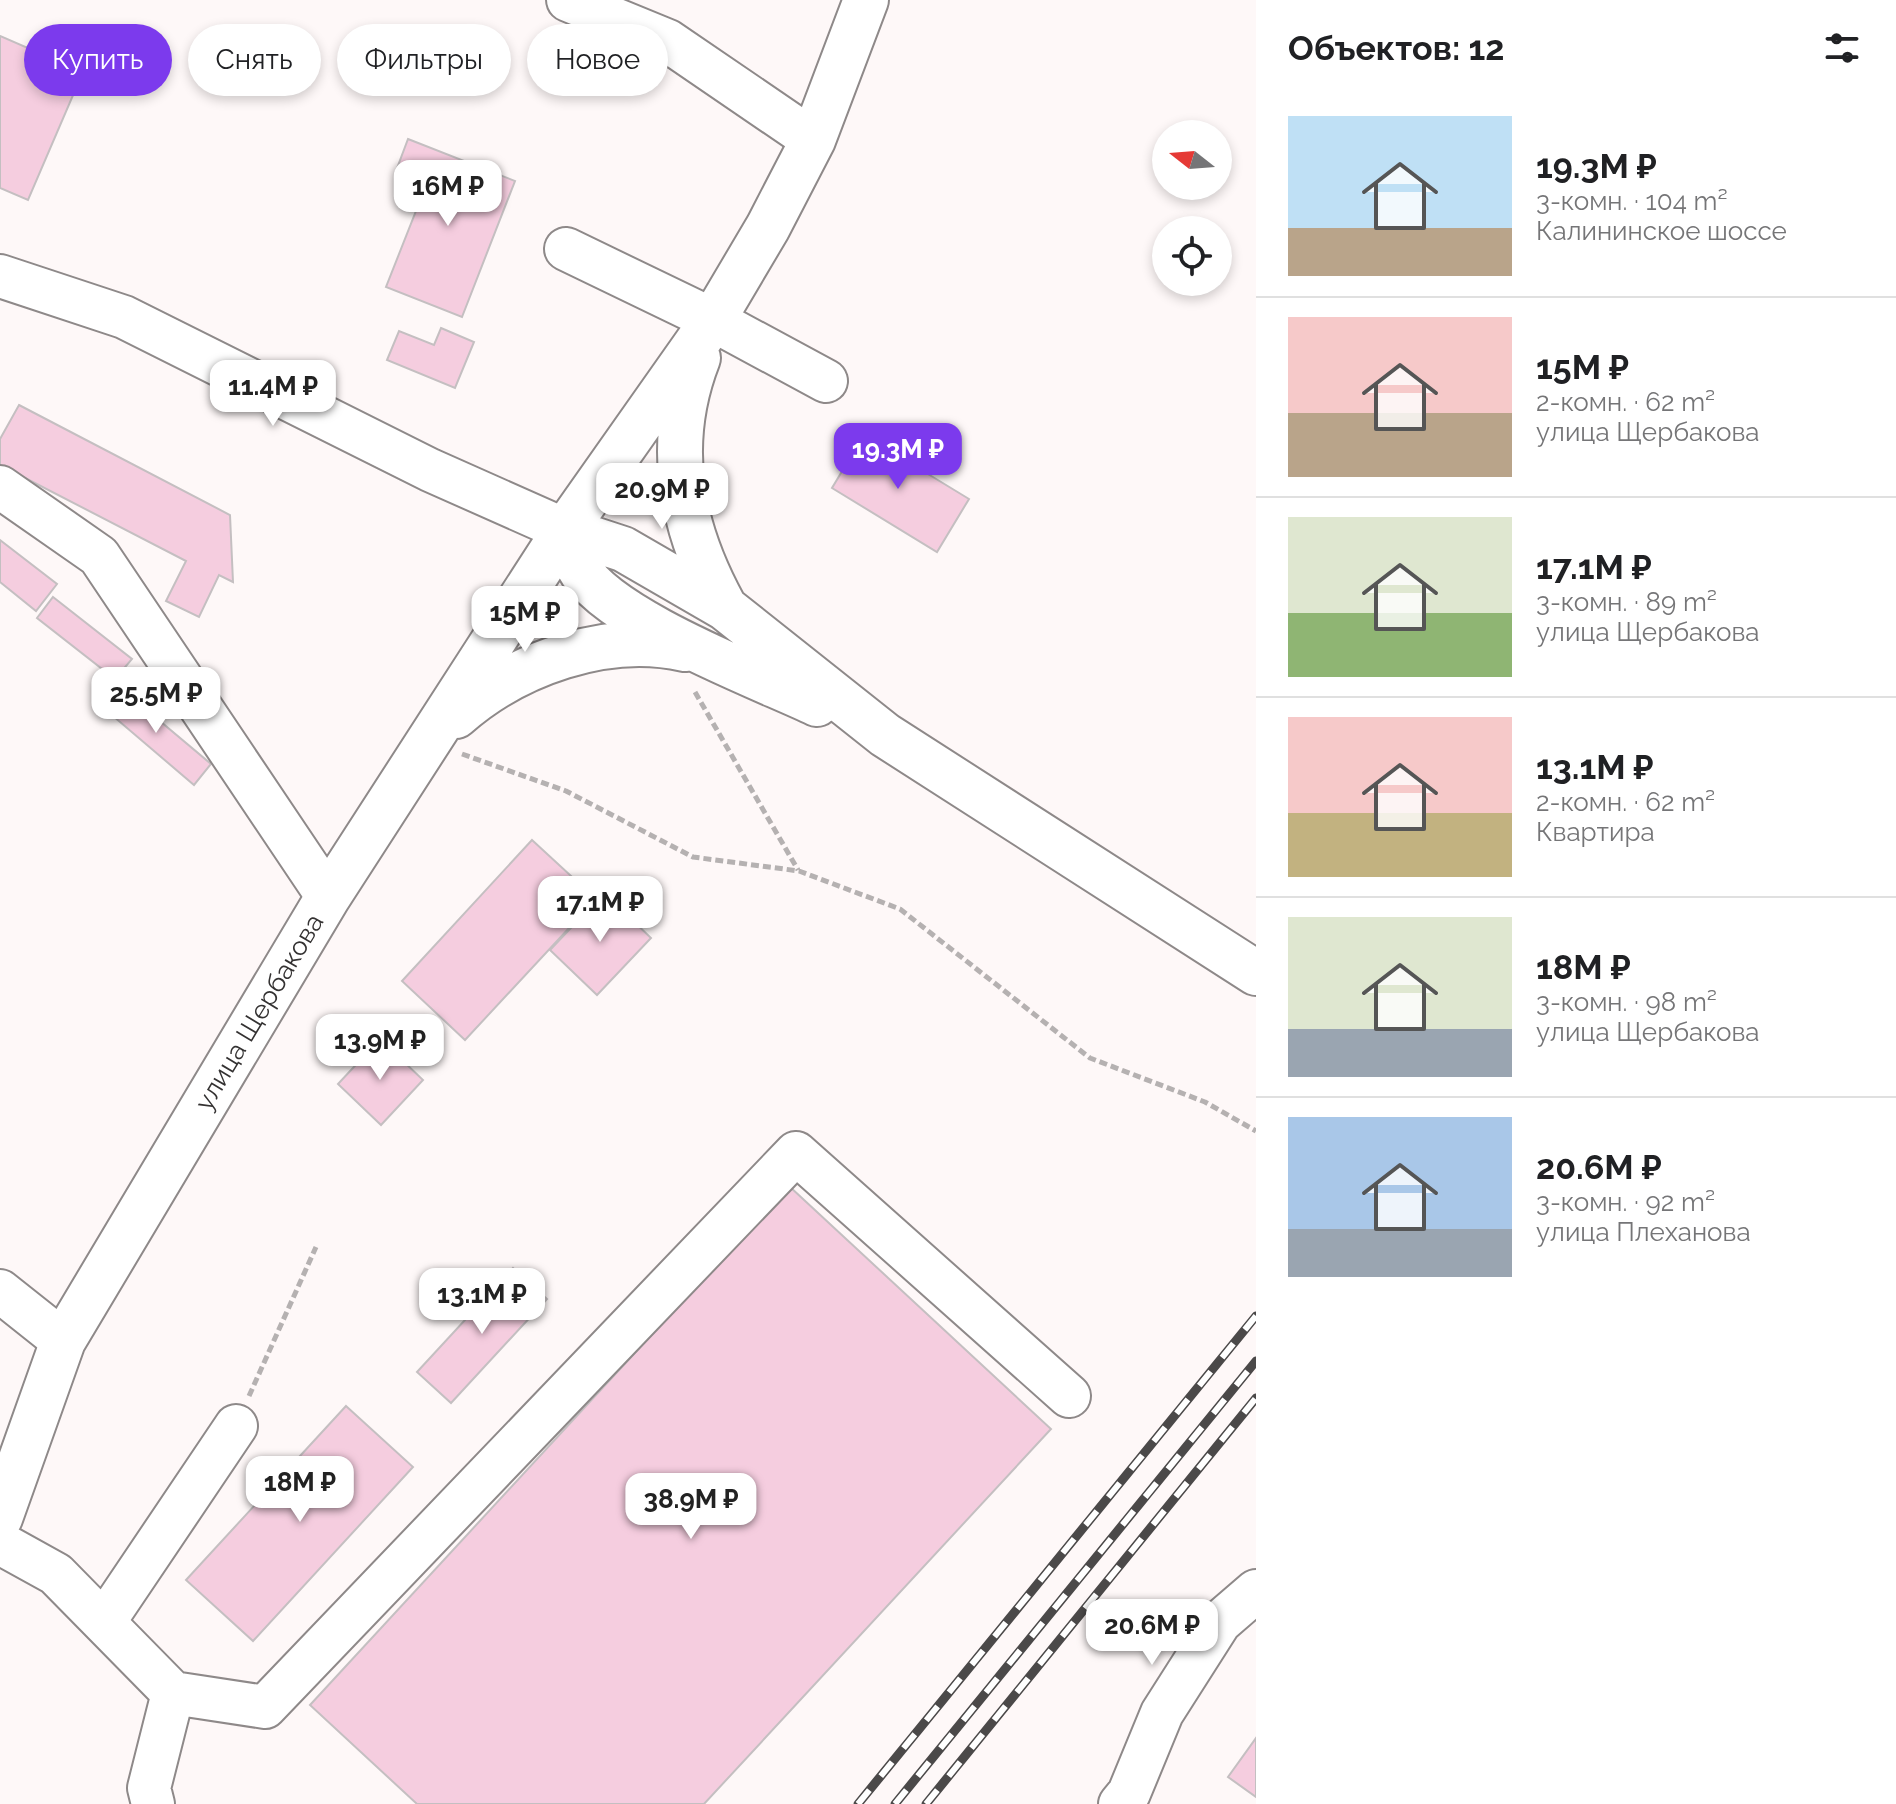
<!DOCTYPE html>
<html lang="ru">
<head>
<meta charset="utf-8">
<style>
	:root { --surface:#fff; --page:#f6f6f6; --text:#202124; --muted:#757577; --line:#e0e0e0; --accent:#7c3aed }
	body { margin:0; font-family:Raleway,sans-serif; background:var(--page); color:var(--text); height:100vh; display:flex; flex-direction:column; font-size:30px; white-space:nowrap }
	* { box-sizing:border-box; margin:0 }
	p { font-size:26px; color:var(--muted) }
	.icon { flex:none; width:44px; height:44px; fill:none; stroke:currentColor; stroke-width:2; stroke-linecap:round; stroke-linejoin:round }
	.map { position:relative; flex:1; overflow:hidden }
	.panel { display:flex; flex-direction:column; background:var(--surface); width:640px }
	.panel>* { flex:none }
	.banner { position:absolute; left:24px; top:24px; width:760px; height:72px; display:flex; gap:16px }
	.needle { width:52px; rotate:287deg }
	.controls { position:absolute; left:1152px; top:120px; display:grid; gap:16px }
	.controls a { display:grid; place-items:center; width:80px; height:80px; border-radius:50%; background:var(--surface); box-shadow:0 4px 12px #0003; font-size:40px }
	.price { position:absolute; translate:-50% -68px; padding:0 18px; border-radius:16px; background:#fff; color:#222; font-size:26px; line-height:52px; filter:drop-shadow(0 2px 4px #0008) }
	.price::after { content:''; position:absolute; left:50%; top:48px; width:24px; height:18px; margin-left:-12px; background:inherit; clip-path:polygon(0 0,100% 0,50% 100%) }
	.price.current { background:var(--accent); color:#fff }
	ul { padding:0; list-style:none }
	li { display:flex; align-items:center; gap:24px; height:200px; padding:0 32px }
	li+li { border-top:2px solid var(--line) }
	li span { display:grid; place-items:center; flex:none; width:224px; height:160px; border-radius:0px; color:#555 }
	li>.icon { margin-inline-start:auto }
	span .icon { width:96px; height:96px; fill:#fffc; stroke-width:1 }
	li b { font-size:34px }
	h2 { display:flex; justify-content:space-between; align-items:center; height:96px; padding:0 32px; font-size:34px }
	.tag { padding:0 28px; border-radius:36px; background:var(--surface); box-shadow:0 4px 12px #0003; font-size:28px; line-height:72px }
	.tag.current { background:var(--accent); color:#fff }
	main { display:flex; flex:1; min-height:0 }
	.map>svg:first-child { display:block }
	.building { fill:#f5cddf; stroke:#c4bfc1; stroke-width:2 }
	.lines { fill:none; stroke-linecap:round; stroke-linejoin:round }
	.minor-casing { stroke:#8e8989; stroke-width:46 }
	.major-casing { stroke:#8e8989; stroke-width:48 }
	.path { stroke:#b5b1b1; stroke-width:5; stroke-dasharray:8 4; stroke-linecap:butt }
	.minor { stroke:#fff; stroke-width:42 }
	.major { stroke:#fff; stroke-width:44 }
	.rail-casing { stroke:#4b4949; stroke-width:9 }
	.rail { stroke:#fff; stroke-width:6; stroke-dasharray:18; stroke-linecap:butt }
	.labels { text-anchor:middle; dominant-baseline:central; stroke-width:6; stroke-linejoin:round; paint-order:stroke }
	.street-label { font-size:26px; fill:#343232; stroke:#fff }
</style>
</head>
<body>
<main>
<div class="map">
<svg width="1256" height="1804" viewBox="0 0 1256 1804">
	<rect width="100%" height="100%" fill="#fef8f8"/>
	<!-- building -->
	<path class="building" d="M0 36 83 72 28 200 0 188Z
		M408 139 515 181 462 317 386 287 427 183 396 171Z
		M441 328 474 342 455 388 387 360 399 331 434 345Z
		M19 405 230 515 233 582 219 575 199 617 166 601 186 561 0 465V439Z
		M854 429 969 499 937 552 832 488 847 463 837 457Z
		M0 540 57 584 36 611 0 582Z
		M53 597 132 659 115 679 37 618Z
		M117 685 211 764 194 785 100 705Z
		M532 840 596 899 465 1040 402 981Z
		M604 893 651 938 597 995 550 950Z
		M380 1039 423 1080 381 1125 338 1084Z
		M789 1186 1051 1429 704 1804H417L310 1705Z
		M513 1268 547 1299 451 1403 417 1372Z
		M346 1406 413 1467 253 1641 186 1580Z
		M1256 1738V1797L1228 1777Z"/>
	<g class="lines">
		<!-- minor casing -->
		<g class="minor-casing">
			<path id="minor" d="M568 0 668 41 813 140
				M566 249 713 320 826 381
				M0 276 124 317 430 470 565 530
				M0 487 99 556 328 897
				M0 1291 63 1341
				M0 1543 56 1574 173 1693 149 1788 153 1804
				M104 1622 236 1426
				M173 1693 265 1707 796 1153 1069 1396
				M1120 1804 1129 1793 1162 1713 1220 1622 1256 1591"/>
		</g>
		<!-- major casing -->
		<g class="major-casing">
			<path id="major" d="M698 358C664 445 681 528 724 606
				M565 530 623 549 725 608 885 735 1256 973
				M565 530C569 542 572 555 578 566 605 619 760 677 817 704
				M456 716C515 664 606 631 685 649
				M0 1518 63 1341 328 897 565 530 713 320 768 227 813 140 866 0"/>
		</g>
		<!-- path -->
		<path class="path" d="M695 692 798 870
			M462 754 566 791 693 857 799 871 900 909 1090 1058 1205 1102 1256 1131
			M249 1396 316 1247"/>
		<!-- minor -->
		<use href="#minor" class="minor"/>
		<!-- major -->
		<use href="#major" class="major"/>
		<!-- rail casing -->
		<g class="rail-casing">
			<path id="rail" d="M858 1804 1256 1316
				M895 1804 1256 1361
				M926 1804 1256 1398"/>
		</g>
		<!-- rail -->
		<use href="#rail" class="rail"/>
	</g>
	<g class="labels">
		<!-- street labels -->
		<g class="street-label">
			<text transform="translate(259 1012) rotate(-59)">улица Щербакова</text>
		</g>
	</g>
</svg>
<div class="controls">
<a><svg class="needle" viewBox="-14 -14 28 28"><path d="M0-13l5 13h-10z" fill="#e53935"/><path d="M0 13l5-13h-10z" fill="#757577"/></svg></a>
<a><svg class="icon" aria-label="locate" viewBox="0 0 24 24"><circle cx="12" cy="12" r="6"/><path d="M12 2v4M12 18v4M2 12h4M18 12h4"/></svg></a>
</div>
<b class="price" style="left:448px;top:228px">16M ₽</b>
<b class="price" style="left:273px;top:428px">11.4M ₽</b>
<b class="price current" style="left:898px;top:491px">19.3M ₽</b>
<b class="price" style="left:662px;top:531px">20.9M ₽</b>
<b class="price" style="left:525px;top:654px">15M ₽</b>
<b class="price" style="left:156px;top:735px">25.5M ₽</b>
<b class="price" style="left:600px;top:944px">17.1M ₽</b>
<b class="price" style="left:380px;top:1082px">13.9M ₽</b>
<b class="price" style="left:482px;top:1336px">13.1M ₽</b>
<b class="price" style="left:300px;top:1524px">18M ₽</b>
<b class="price" style="left:691px;top:1541px">38.9M ₽</b>
<b class="price" style="left:1152px;top:1667px">20.6M ₽</b>
<div class="banner">
<a class="tag current">Купить</a>
<a class="tag">Снять</a>
<a class="tag">Фильтры</a>
<a class="tag">Новое</a>
</div>
</div>
<section class="panel">
<h2>Объектов: 12<svg class="icon" aria-label="filters" viewBox="0 0 24 24"><path d="M4 7h16M4 17h16"/><circle cx="9" cy="7" r="2"/><circle cx="15" cy="17" r="2"/></svg></h2>
<ul>
<li><span style="background:linear-gradient(#bfe0f5 70%,#b9a48a 0)"><svg class="icon" aria-label="home" viewBox="0 0 24 24"><path d="M3 11l9-7 9 7M6 9v11h12V9"/></svg></span><div><b>19.3M ₽</b><p>3-комн. · 104 m²</p><p>Калининское шоссе</p></div></li>
<li><span style="background:linear-gradient(#f6c9c9 60%,#b9a48a 0)"><svg class="icon" aria-label="home" viewBox="0 0 24 24"><path d="M3 11l9-7 9 7M6 9v11h12V9"/></svg></span><div><b>15M ₽</b><p>2-комн. · 62 m²</p><p>улица Щербакова</p></div></li>
<li><span style="background:linear-gradient(#dfe7d0 60%,#8fb573 0)"><svg class="icon" aria-label="home" viewBox="0 0 24 24"><path d="M3 11l9-7 9 7M6 9v11h12V9"/></svg></span><div><b>17.1M ₽</b><p>3-комн. · 89 m²</p><p>улица Щербакова</p></div></li>
<li><span style="background:linear-gradient(#f6c9c9 60%,#c2b280 0)"><svg class="icon" aria-label="home" viewBox="0 0 24 24"><path d="M3 11l9-7 9 7M6 9v11h12V9"/></svg></span><div><b>13.1M ₽</b><p>2-комн. · 62 m²</p><p>Квартира</p></div></li>
<li><span style="background:linear-gradient(#dfe7d0 70%,#9aa5b1 0)"><svg class="icon" aria-label="home" viewBox="0 0 24 24"><path d="M3 11l9-7 9 7M6 9v11h12V9"/></svg></span><div><b>18M ₽</b><p>3-комн. · 98 m²</p><p>улица Щербакова</p></div></li>
<li><span style="background:linear-gradient(#a9c7e8 70%,#9aa5b1 0)"><svg class="icon" aria-label="home" viewBox="0 0 24 24"><path d="M3 11l9-7 9 7M6 9v11h12V9"/></svg></span><div><b>20.6M ₽</b><p>3-комн. · 92 m²</p><p>улица Плеханова</p></div></li>
</ul>
</section>
</main>
</body>
</html>
